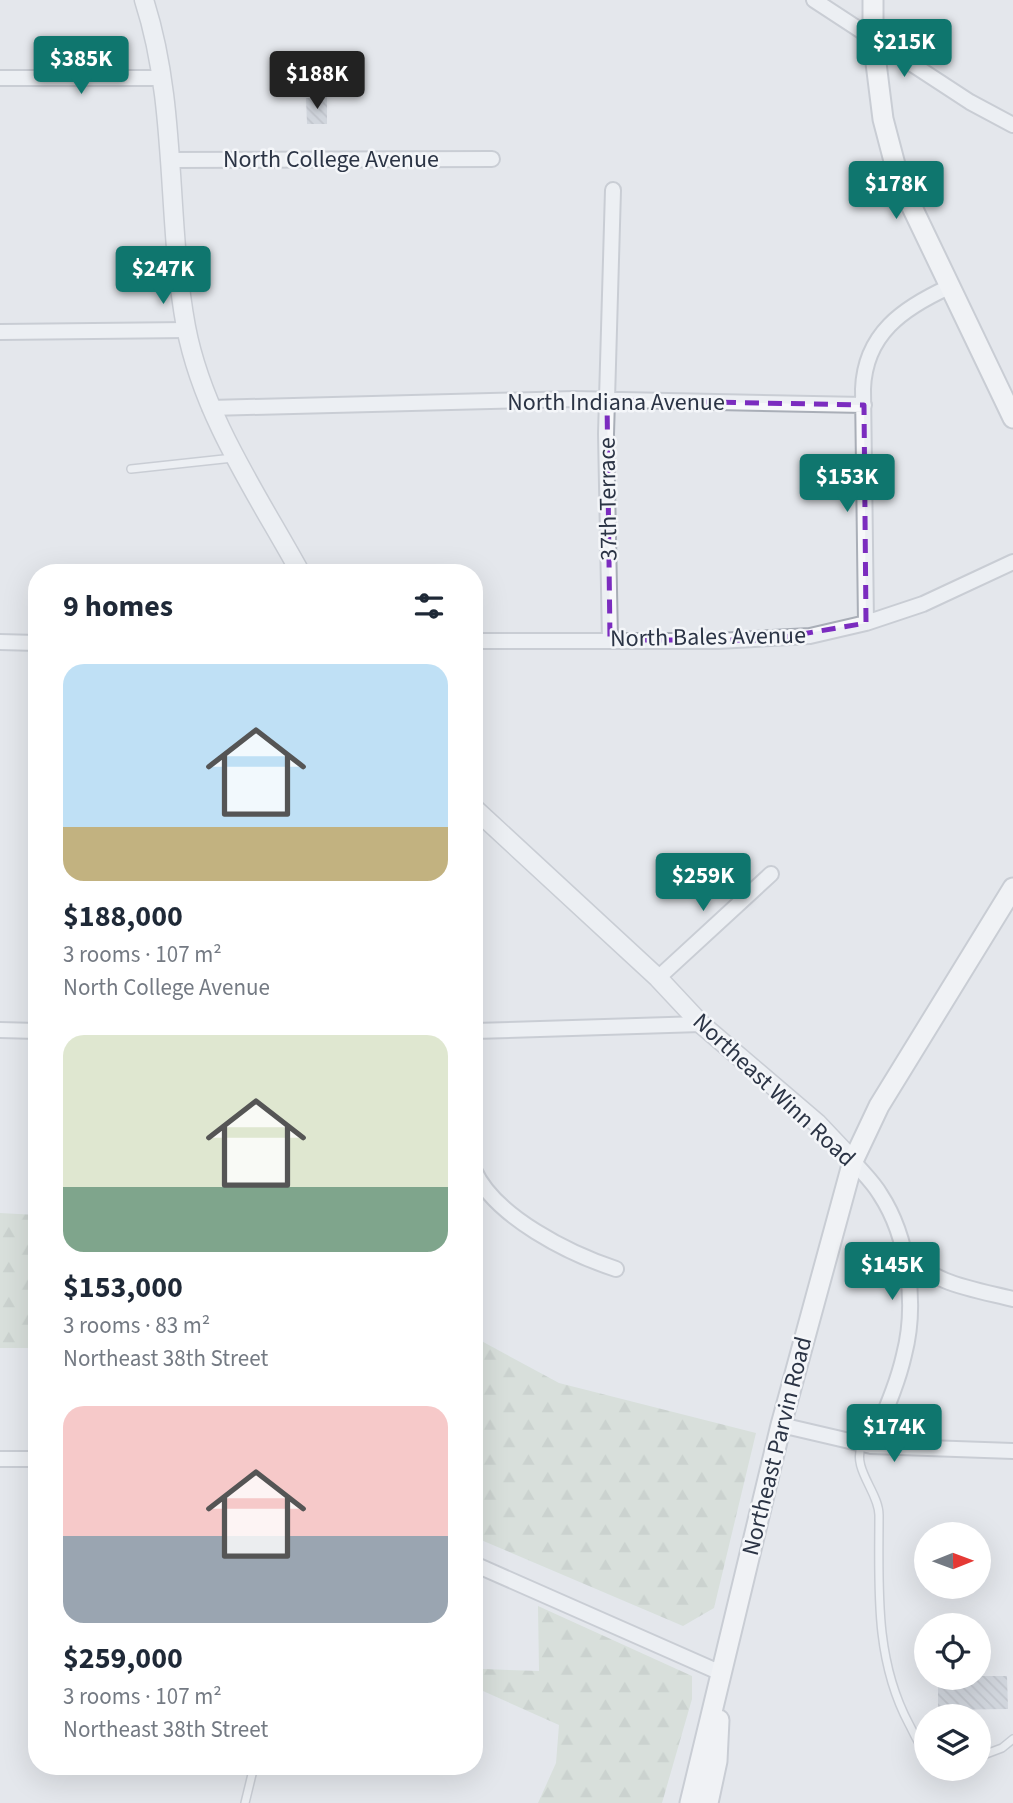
<!DOCTYPE html>
<html lang="en">
<head>
<meta charset="utf-8">
<style>
	:root { --surface:#fff; --page:#f6f6f7; --text:#1f2937; --muted:#747a83; --accent:#0f766e }
	body { margin:0; font-family:"Source Sans 3",sans-serif; background:var(--page); color:var(--text); height:100vh; display:flex; flex-direction:column; font-size:26px; white-space:nowrap }
	* { box-sizing:border-box; margin:0 }
	p { font-size:23px; color:var(--muted) }
	.icon { flex:none; width:38px; height:38px; fill:none; stroke:currentColor; stroke-width:2; stroke-linecap:round; stroke-linejoin:round }
	.map { position:relative; flex:1; overflow:hidden }
	.drawer { position:absolute; left:28px; top:564px; width:455px; height:1211px; display:flex; flex-direction:column; background:var(--surface); border-radius:28px; box-shadow:0 7px 28px #0002 }
	.drawer>* { flex:none }
	.needle { width:46px; rotate:89deg }
	.buttons { position:absolute; left:914px; top:1522px; display:grid; gap:14px }
	.buttons a { display:grid; place-items:center; width:77px; height:77px; border-radius:50%; background:var(--surface); box-shadow:0 7px 28px #0002; font-size:35px }
	.price { position:absolute; translate:-50% -60px; padding:0 16px; border-radius:7px; background:var(--accent); color:#fff; font-size:23px; line-height:46px; filter:drop-shadow(0 2px 4px #0008) }
	.price::after { content:''; position:absolute; left:50%; top:42px; width:21px; height:16px; margin-left:-10px; background:inherit; clip-path:polygon(0 0,100% 0,50% 100%) }
	.price.active { background:#222; color:#fff }
	ul { padding:0; list-style:none }
	li { display:grid; align-content:center; gap:14px; height:371px; padding:0 35px }
	li span { display:grid; place-items:center; height:217px; border-radius:21px; color:#555 }
	li>.icon { margin-inline-start:auto }
	span .icon { width:126px; height:126px; fill:#fffc; stroke-width:1 }
	li b { font-size:30px }
	h2 { display:flex; justify-content:space-between; align-items:center; height:84px; padding:0 35px; font-size:30px }
	.map>svg:first-child { display:block }
	.forest { fill:url(#forest-firs) }
	.building { fill:url(#building-back-hatch) }
	.lines { fill:none; stroke-linecap:round; stroke-linejoin:round }
	.service-casing { stroke:#a9aeb7; stroke-width:10 }
	.minor-casing { stroke:#a9aeb7; stroke-width:18 }
	.tertiary-casing { stroke:#a9aeb7; stroke-width:21 }
	.secondary-casing { stroke:#a9aeb7; stroke-width:23 }
	.service { stroke:#f7f8fa; stroke-width:7 }
	.minor { stroke:#f7f8fa; stroke-width:14 }
	.tertiary { stroke:#f7f8fa; stroke-width:18 }
	.secondary { stroke:#fff; stroke-width:19 }
	.marked { fill:none; stroke:#7b2cbf; stroke-width:5; stroke-dasharray:14 9; stroke-linejoin:round }
	.labels { text-anchor:middle; dominant-baseline:central; stroke-width:5; stroke-linejoin:round; paint-order:stroke }
	.street-label { font-size:24px; fill:#2b3445; stroke:#f4f6f9 }
</style>
</head>
<body>
<div class="map">
<svg width="1013" height="1803" viewBox="0 0 1013 1803">
	<defs>
		<pattern id="forest-firs" width="22" height="20" patternUnits="userSpaceOnUse" patternTransform="scale(1.75)"><rect width="22" height="20" fill="#c9d6c5"/><path d="M5 1l3.5 6h-7zM16 11l3.5 6h-7z" fill="#adb8ab"/></pattern>
		<pattern id="building-back-hatch" width="6" height="6" patternUnits="userSpaceOnUse" patternTransform="scale(1.75)"><rect width="6" height="6" fill="#bbc0ca"/><path d="M-1 5l2 2M0 0l6 6M5-1l2 2" fill="none" stroke="#989da6"/></pattern>
	</defs>
	<rect width="100%" height="100%" fill="#e4e7ec"/>
	<!-- forest -->
	<path class="forest" d="M0 1213 37 1215V1348H0Z
		M474 1337 559 1383 756 1433 714 1608 683 1626 474 1537Z
		M538 1606 692 1676V1699L662 1803H538L556 1763 559 1725 483 1691V1669L539 1671Z"/>
	<!-- building -->
	<path class="building" d="M327 97V124H307L306 98Z
		M978 1676H1007L1008 1709 938 1710V1678Z"/>
	<g class="lines">
		<!-- service casing -->
		<g class="service-casing">
			<path id="service" d="M131 469 233 458
				M862 1445C851 1468 879 1492 879 1515 879 1586 874 1659 909 1724 914 1733 918 1745 926 1750
				M978 1757 1002 1748 1013 1739
				M245 1803 254 1766"/>
		</g>
		<!-- minor casing -->
		<g class="minor-casing">
			<path id="minor" d="M814 0 970 102 1013 125
				M0 78H162
				M169 160 492 159
				M0 332 187 330
				M210 408 574 399 864 405
				M866 623 863 389C865 334 903 308 949 287
				M610 640 606 434 613 190
				M474 641H718L810 636 866 623 923 604 1013 562
				M0 642 37 643
				M658 978 771 874
				M0 1030 37 1031
				M474 1031 701 1024
				M853 1161C862 1172 873 1182 880 1194 909 1238 917 1305 904 1355 897 1386 883 1416 871 1446
				M474 1170C495 1217 570 1254 616 1269
				M903 1251C931 1284 973 1289 1013 1299
				M781 1425 871 1446 1013 1451
				M0 1459H37
				M474 1564 721 1673"/>
		</g>
		<!-- tertiary casing -->
		<g class="tertiary-casing">
			<path id="tertiary" d="M144 0C178 105 166 219 186 327 203 416 257 494 300 572
				M474 808 658 978 701 1024 817 1123 853 1161"/>
		</g>
		<!-- secondary casing -->
		<g class="secondary-casing">
			<path id="secondary" d="M873 0V39L883 119 899 180 1013 418
				M690 1803 781 1425 853 1161 879 1106 1013 888
				M708 1803 717 1761 719 1720"/>
		</g>
		<!-- service -->
		<use href="#service" class="service"/>
		<!-- minor -->
		<use href="#minor" class="minor"/>
		<!-- tertiary -->
		<use href="#tertiary" class="tertiary"/>
		<!-- secondary -->
		<use href="#secondary" class="secondary"/>
	</g>
	<!-- marked area -->
	<path d="M0 0H1013V1803H0ZM607 400 864 405 866 623 767 640H610Z" fill="#e4e7ec" fill-opacity=".55" fill-rule="evenodd"/>
	<path class="marked" d="M607 400 864 405 866 623 767 640H610Z"/>
	<g class="labels">
		<!-- street labels -->
		<g class="street-label">
			<text x="331" y="159">North College Avenue</text>
			<text x="616" y="402">North Indiana Avenue</text>
			<text transform="translate(608 499) rotate(-91)">37th Terrace</text>
			<text transform="translate(708 637) rotate(-1)">North Bales Avenue</text>
			<text transform="translate(774 1090) rotate(43)">Northeast Winn Road</text>
			<text transform="translate(777 1446) rotate(-76)">Northeast Parvin Road</text>
		</g>
	</g>
</svg>
<div class="buttons">
<a><svg class="needle" viewBox="-14 -14 28 28"><path d="M0-13l5 13h-10z" fill="#e53935"/><path d="M0 13l5-13h-10z" fill="#747a83"/></svg></a>
<a><svg class="icon" aria-label="locate" viewBox="0 0 24 24"><circle cx="12" cy="12" r="6"/><path d="M12 2v4M12 18v4M2 12h4M18 12h4"/></svg></a>
<a><svg class="icon" aria-label="layers" viewBox="0 0 24 24"><path d="M12 4l9 5-9 5-9-5zM3 14l9 5 9-5"/></svg></a>
</div>
<b class="price" style="left:904px;top:79px">$215K</b>
<b class="price" style="left:81px;top:96px">$385K</b>
<b class="price active" style="left:317px;top:111px">$188K</b>
<b class="price" style="left:896px;top:221px">$178K</b>
<b class="price" style="left:163px;top:306px">$247K</b>
<b class="price" style="left:847px;top:514px">$153K</b>
<b class="price" style="left:703px;top:913px">$259K</b>
<b class="price" style="left:892px;top:1302px">$145K</b>
<b class="price" style="left:894px;top:1464px">$174K</b>
<section class="drawer">
<h2>9 homes<svg class="icon" aria-label="filters" viewBox="0 0 24 24"><path d="M4 7h16M4 17h16"/><circle cx="9" cy="7" r="2"/><circle cx="15" cy="17" r="2"/></svg></h2>
<ul>
<li><span style="background:linear-gradient(#bfe0f5 75%,#c2b280 0)"><svg class="icon" aria-label="home" viewBox="0 0 24 24"><path d="M3 11l9-7 9 7M6 9v11h12V9"/></svg></span><div><b>$188,000</b><p>3 rooms · 107 m²</p><p>North College Avenue</p></div></li>
<li><span style="background:linear-gradient(#dfe7d0 70%,#7fa58c 0)"><svg class="icon" aria-label="home" viewBox="0 0 24 24"><path d="M3 11l9-7 9 7M6 9v11h12V9"/></svg></span><div><b>$153,000</b><p>3 rooms · 83 m²</p><p>Northeast 38th Street</p></div></li>
<li><span style="background:linear-gradient(#f6c9c9 60%,#9aa5b1 0)"><svg class="icon" aria-label="home" viewBox="0 0 24 24"><path d="M3 11l9-7 9 7M6 9v11h12V9"/></svg></span><div><b>$259,000</b><p>3 rooms · 107 m²</p><p>Northeast 38th Street</p></div></li>
</ul>
</section>
</div>
</body>
</html>
